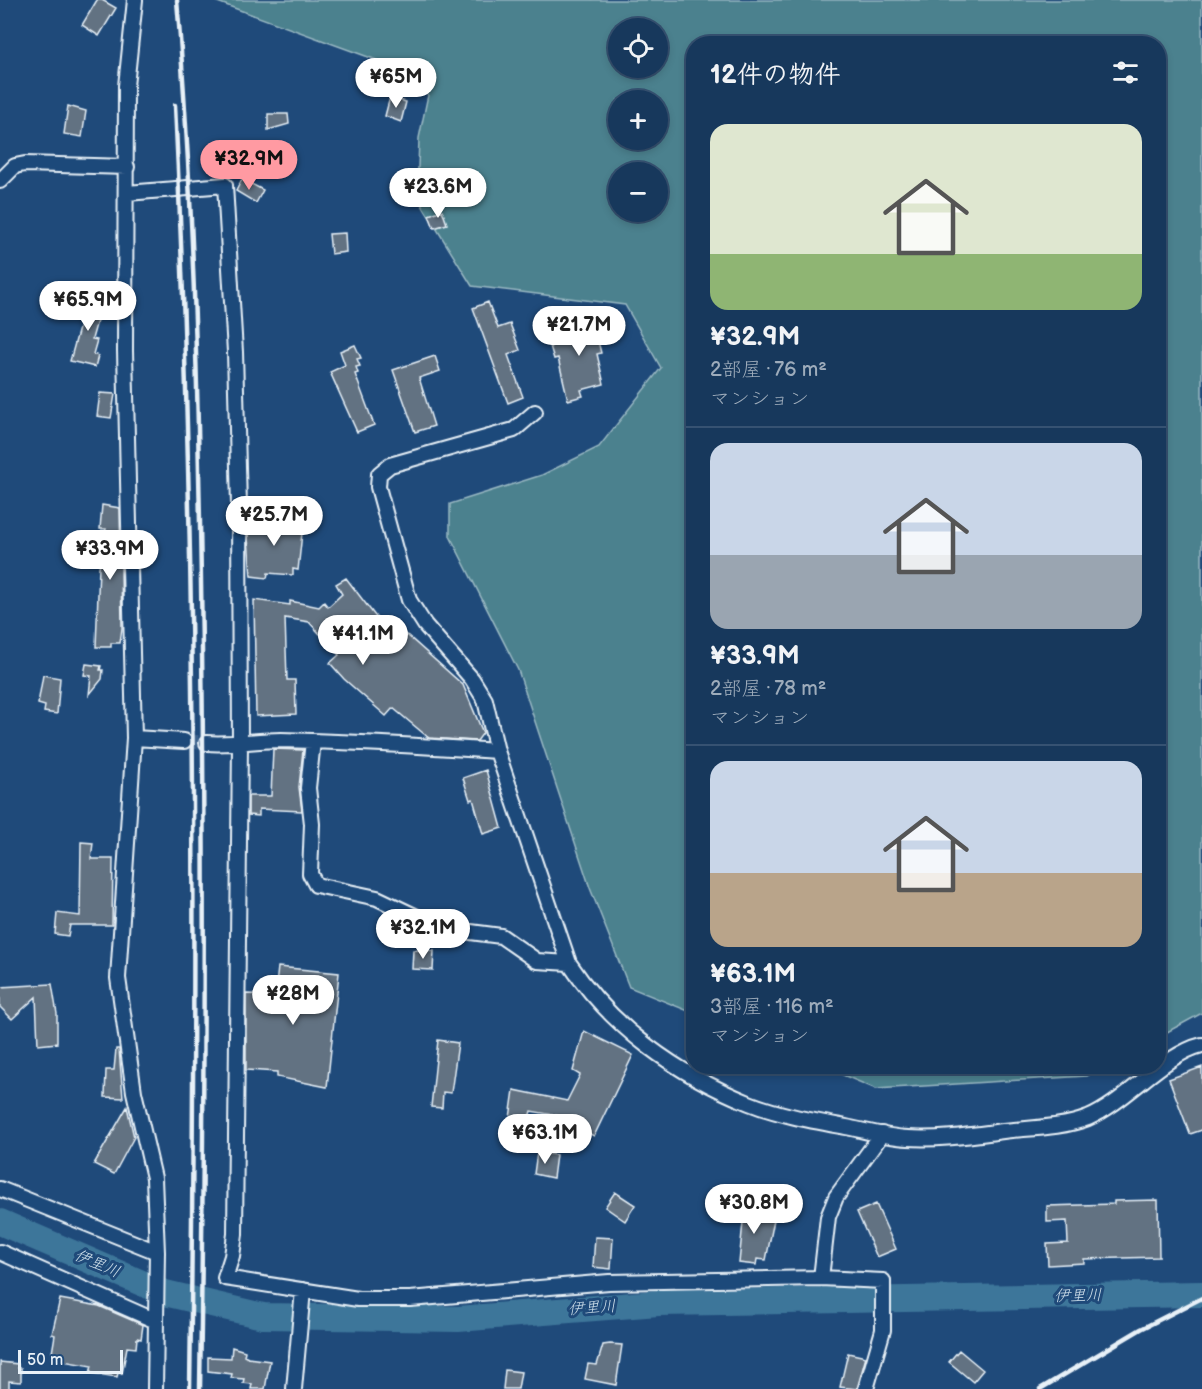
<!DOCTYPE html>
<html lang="ja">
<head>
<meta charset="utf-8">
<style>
	:root { --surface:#17385c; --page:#244365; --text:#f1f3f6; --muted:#9eacbb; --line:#365272; --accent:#ff9aa2 }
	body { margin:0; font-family:"Balsamiq Sans","Klee One",sans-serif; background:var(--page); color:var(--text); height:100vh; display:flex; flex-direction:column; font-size:22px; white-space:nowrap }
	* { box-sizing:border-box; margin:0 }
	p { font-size:20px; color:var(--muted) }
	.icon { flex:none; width:33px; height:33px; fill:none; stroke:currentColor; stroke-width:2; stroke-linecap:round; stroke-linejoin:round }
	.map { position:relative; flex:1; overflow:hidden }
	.details { position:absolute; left:686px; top:36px; width:480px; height:1038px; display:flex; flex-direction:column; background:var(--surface); border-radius:24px; box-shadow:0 3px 9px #0003,0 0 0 2px var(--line) }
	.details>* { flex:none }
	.buttons { position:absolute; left:608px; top:18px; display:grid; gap:12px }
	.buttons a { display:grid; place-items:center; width:60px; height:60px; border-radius:50%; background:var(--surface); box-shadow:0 3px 9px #0003,0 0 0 2px var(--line); font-size:30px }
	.scale { position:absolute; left:18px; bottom:15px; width:105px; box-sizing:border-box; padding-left:6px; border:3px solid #e8f1f8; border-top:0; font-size:16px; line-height:21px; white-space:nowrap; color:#e8f1f8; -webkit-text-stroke:4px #1f4a7a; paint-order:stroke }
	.price { position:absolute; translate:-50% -51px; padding:0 14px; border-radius:21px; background:#fff; color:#222; font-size:20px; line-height:39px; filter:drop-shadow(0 2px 3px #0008) }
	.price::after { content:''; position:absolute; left:50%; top:36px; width:18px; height:14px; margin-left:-9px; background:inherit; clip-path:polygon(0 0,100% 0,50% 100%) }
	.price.active { background:var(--accent); color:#111 }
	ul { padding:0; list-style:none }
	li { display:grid; align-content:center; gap:12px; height:318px; padding:0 24px }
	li+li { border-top:2px solid var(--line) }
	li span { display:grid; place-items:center; height:186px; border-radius:18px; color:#555 }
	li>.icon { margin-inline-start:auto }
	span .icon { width:108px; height:108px; fill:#fffc; stroke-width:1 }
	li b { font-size:26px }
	h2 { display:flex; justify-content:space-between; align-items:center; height:72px; padding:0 24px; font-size:26px }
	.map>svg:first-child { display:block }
	.green { fill:#4c818e; stroke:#9ab9c3; stroke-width:1.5; fill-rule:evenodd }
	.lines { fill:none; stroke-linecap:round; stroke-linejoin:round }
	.river { stroke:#3e769a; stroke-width:26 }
	.building { fill:#627282; stroke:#e8f1f8; stroke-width:1.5 }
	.minor-tunnel { stroke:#3d638d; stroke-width:14; stroke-dasharray:14 7; stroke-linecap:butt }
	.minor-casing { stroke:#e8f1f8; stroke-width:18 }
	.minor { stroke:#1f4a7a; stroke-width:14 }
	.rail { stroke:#e8f1f8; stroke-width:4.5 }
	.labels { text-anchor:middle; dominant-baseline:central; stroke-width:6; stroke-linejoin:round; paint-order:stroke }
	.water-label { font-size:16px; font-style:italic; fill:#cedfea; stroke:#1f4a7a }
</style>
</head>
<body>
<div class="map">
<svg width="1202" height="1389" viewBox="0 0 1202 1389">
	<rect width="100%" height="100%" fill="#1f4a7a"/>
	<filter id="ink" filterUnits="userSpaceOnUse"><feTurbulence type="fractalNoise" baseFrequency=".0167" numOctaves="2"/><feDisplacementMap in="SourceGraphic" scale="12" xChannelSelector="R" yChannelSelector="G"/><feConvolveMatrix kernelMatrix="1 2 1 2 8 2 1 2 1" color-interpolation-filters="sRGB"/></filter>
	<g filter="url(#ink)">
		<!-- green -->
		<path class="green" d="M212 0H1202V1013L1158 1037V44H693V1013L629 987 590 888 518 670 450 536V504L542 475 599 447 661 368 625 305 472 286 417 197 419 138 428 95 393 66ZM618 28H657V68H618ZM618 100H657V140H618ZM618 172H657V212H618Z
			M824 1067H1104L1087 1076 876 1089Z"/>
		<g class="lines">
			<!-- river -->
			<path class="river" d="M0 1222 165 1293 263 1316 458 1319 658 1303 1202 1294"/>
		</g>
		<!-- building -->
		<path class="building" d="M97 0H102L116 8 99 36 82 25Z
			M390 97 406 102 401 122 385 116Z
			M68 106 86 111 82 137 64 134Z
			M268 114H288L289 124 268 130Z
			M242 179 263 190 256 203 236 191Z
			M442 210 447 224 434 228 429 215Z
			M345 233 346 252 331 254 329 234Z
			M89 292 104 296 92 339 97 340 93 354 98 356 95 367 70 361Z
			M488 302 498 328 510 324 520 350 508 355 523 397 508 403 473 308Z
			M587 310 594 343 598 341 601 353 597 354 604 384 581 390 583 396 568 400 558 358 554 359 550 346 572 341 566 318Z
			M355 345 361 358 357 359 360 366 356 367 358 373 355 374 374 425 357 432 330 372 345 365 340 351Z
			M435 356 440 371 419 378 434 426 415 432 393 370Z
			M100 393 115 394 111 418 97 416Z
			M102 505 120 508 122 628 120 643H111V647H96L99 567 106 529H100Z
			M250 517 303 524 298 570 293 569V575L268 573 267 578 251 576 248 538Z
			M346 578 388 633 393 629 408 636 463 685 483 733 477 741 429 738 393 708 386 716 344 679 330 663 339 655 309 622 285 618 287 680H295L296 714 256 716 254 600 290 605V601L319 607 324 602 328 607 342 594 336 584Z
			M86 664 101 666 100 670H103L102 679 89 695 91 676 84 675Z
			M43 675 60 678 57 714 44 712 45 706 38 704Z
			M273 749 303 750 299 787 302 811 259 809V816L248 815V796H271Z
			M486 770 502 828 483 834 473 799 470 800 463 778Z
			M81 842 93 843 91 859H113L112 925H70L68 936 55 934 57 913 80 916Z
			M413 950 434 951 433 970 412 969Z
			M278 967 339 973 327 1087 277 1077V1072L246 1070V994L275 995Z
			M52 984 57 1014V1043L38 1045 36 997 12 1019 0 1007V987Z
			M584 1031 633 1055 594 1136 558 1119 560 1116 531 1111 526 1127 509 1125 514 1090 567 1101 580 1075 573 1071Z
			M438 1040 458 1043 451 1093 443 1092 442 1108 431 1107Z
			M116 1049H119L123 1098 105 1097 106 1070H114Z
			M1202 1067V1130L1190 1134 1169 1079Z
			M127 1107 134 1137 114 1174 94 1164Z
			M537 1152 556 1155 553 1178 534 1174Z
			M615 1192 635 1205 625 1221 605 1207Z
			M1158 1200 1159 1257 1084 1259V1263L1048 1265 1047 1244 1068 1243 1067 1221 1047 1222V1206L1114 1204V1201Z
			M738 1203 774 1220 766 1260 757 1259 756 1265 739 1263 743 1222 736 1220Z
			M876 1204 896 1249 877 1257 857 1212Z
			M595 1237 613 1238 611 1269 593 1267Z
			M60 1299 99 1306 143 1325 141 1339 137 1338 136 1348 127 1347 122 1374 118 1373 117 1377 90 1373 92 1366 51 1359 55 1335 52 1334Z
			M610 1344 622 1345 616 1385 585 1379 588 1364 597 1365 603 1345Z
			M232 1347 245 1351 244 1356 248 1358 270 1361 265 1389H251L252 1384 243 1383 244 1379 231 1378 232 1374 208 1371V1357L231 1358Z
			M959 1350 983 1370 973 1382 949 1362Z
			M848 1353 866 1357 857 1389 840 1387Z
			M0 1362 18 1364V1368H21V1382L9 1381V1389H0Z
			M505 1370 521 1372 518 1389H503Z"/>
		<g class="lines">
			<!-- minor-tunnel -->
			<path class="minor-tunnel" d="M184 741 207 743"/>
			<!-- minor casing -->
			<g class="minor-casing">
				<path id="minor" d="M135 0 126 86 125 351 134 738 118 978 134 1092 154 1178 157 1252 155 1389
					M0 181 15 166 25 164 127 167
					M127 193 225 185 235 352 239 506 240 744 235 1234 232 1256 225 1278 358 1299H410L609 1282 821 1278 883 1281V1330L866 1389
					M535 412 514 430 390 465 379 474 378 487 409 600 425 625 472 679 485 700 497 751 569 963C612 1028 677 1074 749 1103 779 1115 814 1121 846 1127 866 1131 887 1137 908 1138 939 1140 972 1135 1003 1131 1030 1128 1062 1128 1088 1118 1126 1102 1164 1054 1202 1045
					M134 738 184 741
					M313 741 308 788 312 824 310 874 316 885 377 898 440 928 501 936 537 961 569 963
					M207 743C232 745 256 740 281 740 353 742 425 746 497 751
					M0 1189 157 1252
					M0 1252 156 1321
					M821 1278 828 1217 836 1197 882 1134
					M294 1389 303 1290"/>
			</g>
			<!-- minor -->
			<use href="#minor" class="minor"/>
			<!-- rail -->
			<path class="rail" d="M177 0C195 215 199 433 202 649 205 896 204 1142 200 1389
				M175 105C196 533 196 961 190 1389
				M1040 1389 1141 1329 1202 1298"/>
		</g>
	</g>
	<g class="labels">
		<!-- water labels -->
		<g class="water-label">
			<text transform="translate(97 1264) rotate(23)">伊里川</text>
			<text transform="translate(1078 1296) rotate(-1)">伊里川</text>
			<text transform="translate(592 1308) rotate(-4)">伊里川</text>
		</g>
	</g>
</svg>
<div class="buttons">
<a><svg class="icon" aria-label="locate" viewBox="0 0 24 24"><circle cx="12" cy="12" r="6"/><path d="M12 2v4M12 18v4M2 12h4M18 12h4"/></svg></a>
<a>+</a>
<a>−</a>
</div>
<div class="scale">50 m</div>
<b class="price" style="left:396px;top:109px">¥65M</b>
<b class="price active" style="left:249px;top:191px">¥32.9M</b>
<b class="price" style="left:438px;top:219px">¥23.6M</b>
<b class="price" style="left:88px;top:332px">¥65.9M</b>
<b class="price" style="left:579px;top:357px">¥21.7M</b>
<b class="price" style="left:274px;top:547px">¥25.7M</b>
<b class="price" style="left:110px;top:581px">¥33.9M</b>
<b class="price" style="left:363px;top:666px">¥41.1M</b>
<b class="price" style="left:423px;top:960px">¥32.1M</b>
<b class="price" style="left:293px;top:1026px">¥28M</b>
<b class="price" style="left:545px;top:1165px">¥63.1M</b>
<b class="price" style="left:754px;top:1235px">¥30.8M</b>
<section class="details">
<h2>12件の物件<svg class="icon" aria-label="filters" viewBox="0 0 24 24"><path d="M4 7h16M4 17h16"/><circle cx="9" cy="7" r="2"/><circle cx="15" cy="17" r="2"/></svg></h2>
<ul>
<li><span style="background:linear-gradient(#dfe7d0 70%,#8fb573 0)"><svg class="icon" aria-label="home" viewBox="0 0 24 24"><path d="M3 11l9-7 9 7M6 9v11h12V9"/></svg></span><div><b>¥32.9M</b><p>2部屋 · 76 m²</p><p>マンション</p></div></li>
<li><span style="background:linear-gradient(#c9d6e8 60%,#9aa5b1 0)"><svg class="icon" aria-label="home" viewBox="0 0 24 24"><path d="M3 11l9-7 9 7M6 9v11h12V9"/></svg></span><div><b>¥33.9M</b><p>2部屋 · 78 m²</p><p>マンション</p></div></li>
<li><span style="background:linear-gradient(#c9d6e8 60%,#b9a48a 0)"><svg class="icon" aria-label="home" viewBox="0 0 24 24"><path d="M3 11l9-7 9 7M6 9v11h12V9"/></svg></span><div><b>¥63.1M</b><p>3部屋 · 116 m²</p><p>マンション</p></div></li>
</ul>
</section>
</div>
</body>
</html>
